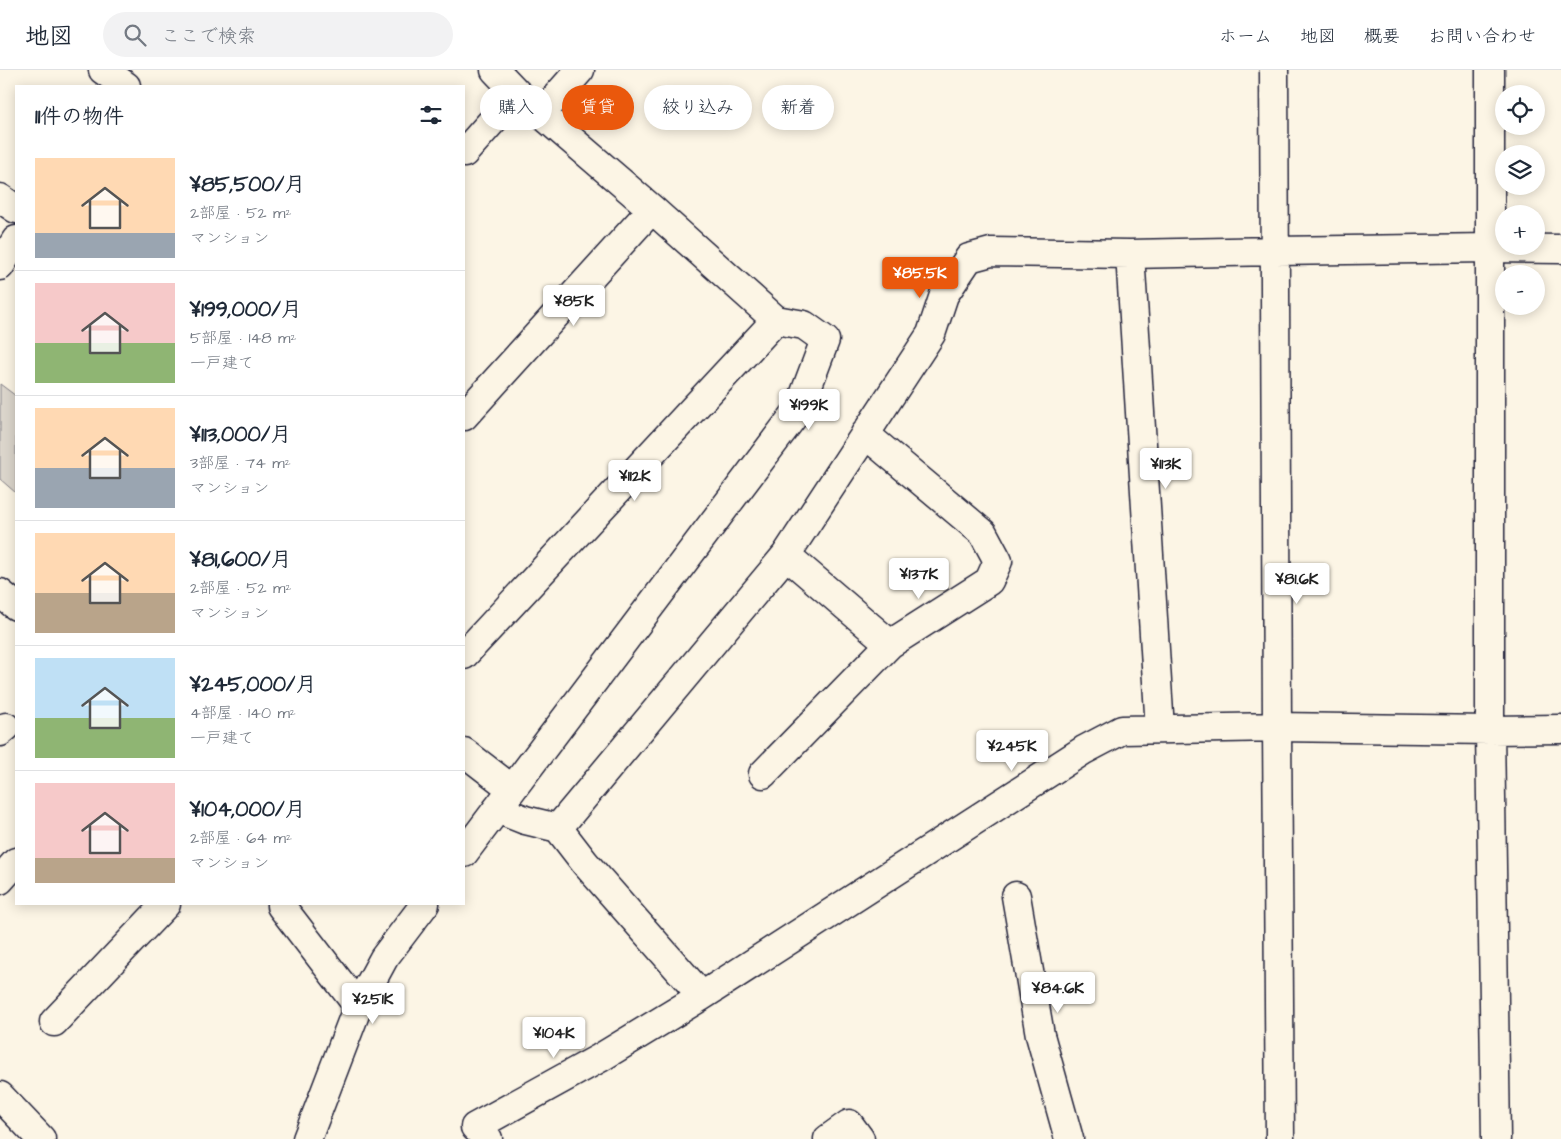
<!DOCTYPE html>
<html lang="ja">
<head>
<meta charset="utf-8">
<style>
	:root { --surface:#fff; --page:#f2f2f3; --text:#1f2937; --muted:#747a83; --line:#e0e1e3; --accent:#ea580c }
	body { margin:0; font-family:"Architects Daughter","Klee One",sans-serif; background:var(--page); color:var(--text); height:100vh; display:flex; flex-direction:column; font-size:19px; white-space:nowrap }
	* { box-sizing:border-box; margin:0 }
	p { font-size:16px; color:var(--muted) }
	.icon { flex:none; width:28px; height:28px; fill:none; stroke:currentColor; stroke-width:2; stroke-linecap:round; stroke-linejoin:round }
	.map { position:relative; flex:1; overflow:hidden }
	.drawer { position:absolute; left:15px; top:15px; width:450px; height:820px; display:flex; flex-direction:column; background:var(--surface); border-radius:0px; box-shadow:0 2px 12px #0003 }
	.drawer>* { flex:none }
	.hud { position:absolute; left:480px; top:15px; width:475px; height:45px; display:flex; gap:10px }
	.tools { position:absolute; left:1495px; top:15px; display:grid; gap:10px }
	.tools a { display:grid; place-items:center; width:50px; height:50px; border-radius:50%; background:var(--surface); box-shadow:0 2px 12px #0003; font-size:25px }
	.price { position:absolute; translate:-50% -42px; padding:0 11px; border-radius:5px; background:#fff; color:#222; font-size:16px; line-height:32px; filter:drop-shadow(0 1px 2px #0008) }
	.price::after { content:''; position:absolute; left:50%; top:30px; width:15px; height:11px; margin-left:-8px; background:inherit; clip-path:polygon(0 0,100% 0,50% 100%) }
	.price.on { background:var(--accent); color:#fff }
	ul { padding:0; list-style:none }
	li { display:flex; align-items:center; gap:15px; height:125px; padding:0 20px }
	li+li { border-top:1px solid var(--line) }
	li span { display:grid; place-items:center; flex:none; width:140px; height:100px; border-radius:0px; color:#555 }
	li>.icon { margin-inline-start:auto }
	span .icon { width:60px; height:60px; fill:#fffc; stroke-width:1 }
	li b { font-size:21px }
	h2 { display:flex; justify-content:space-between; align-items:center; height:60px; padding:0 20px; font-size:21px }
	.chip { padding:0 18px; border-radius:22px; background:var(--surface); box-shadow:0 2px 12px #0003; font-size:18px; line-height:45px }
	.chip.on { background:var(--accent); color:#fff }
	header { display:flex; align-items:center; gap:30px; box-sizing:border-box; height:70px; padding:0 25px; background:var(--surface); border-bottom:1px solid var(--line) }
	header strong { font-size:24px }
	nav { display:flex; gap:28px; margin-inline-start:auto; font-size:18px }
	.search { width:350px; height:45px; background:var(--page); display:flex; align-items:center; gap:12px; box-sizing:border-box; padding:0 18px; border-radius:28px; color:var(--muted); font-size:19px }
	.map>svg:first-child { display:block }
	.green { fill:#dcd6cc; stroke:#7f7c84 }
	.lines { fill:none; stroke-linecap:round; stroke-linejoin:round }
	.minor-casing { stroke:#22223b; stroke-width:31 }
	.minor { stroke:#fcf5e5; stroke-width:28 }
</style>
</head>
<body>
<header>
<strong>地図</strong>
<div class="search"><svg class="icon" aria-label="search" viewBox="0 0 24 24"><circle cx="10" cy="10" r="6"/><path d="M15 15l6 6"/></svg>ここで検索</div>
<nav><a>ホーム</a><a>地図</a><a>概要</a><a>お問い合わせ</a></nav>
</header>
<div class="map">
<svg width="1561" height="1069" viewBox="0 0 1561 1069">
	<rect width="100%" height="100%" fill="#fcf5e5"/>
	<filter id="ink" filterUnits="userSpaceOnUse"><feTurbulence type="fractalNoise" baseFrequency=".02" numOctaves="2"/><feDisplacementMap in="SourceGraphic" scale="10" xChannelSelector="R" yChannelSelector="G"/><feConvolveMatrix kernelMatrix="1 2 1 2 8 2 1 2 1" color-interpolation-filters="sRGB"/></filter>
	<g filter="url(#ink)">
		<!-- green -->
		<path class="green" d="M0 314 16 326V423L0 409Z"/>
		<g class="lines">
			<!-- minor casing -->
			<g class="minor-casing">
				<path id="minor" d="M103 0 126 16
					M1274 0 1277 657 1280 1069
					M1490 0V660L1496 1069
					M541 44 580 0
					M464 83 517 23
					M0 128 16 139
					M1130 184 1160 659
					M0 196 16 170
					M464 346 652 139
					M786 485 890 574
					M0 523 16 536
					M464 585 776 250
					M0 662 6 657
					M464 682 512 719
					M763 704 890 574 989 511 998 491 983 463 865 364
					M497 739 525 750 558 758 786 485 931 264 944 225 969 188 991 182 1130 184 1275 181 1490 178 1561 179
					M558 758 585 793 702 926 1084 680 1122 660 1277 657 1490 660 1561 659
					M464 783 799 339 825 270 804 255 776 250 652 139 517 23 495 0
					M0 810 16 792
					M1016 826 1040 965 1069 1069
					M281 834V836L358 936
					M54 952 166 834
					M0 1026 41 1069
					M307 1069 358 936 384 888 425 834
					M488 1069 475 1057 600 988 702 926
					M828 1069 849 1054 860 1069"/>
			</g>
			<!-- minor -->
			<use href="#minor" class="minor"/>
		</g>
	</g>
</svg>
<div class="tools">
<a><svg class="icon" aria-label="locate" viewBox="0 0 24 24"><circle cx="12" cy="12" r="6"/><path d="M12 2v4M12 18v4M2 12h4M18 12h4"/></svg></a>
<a><svg class="icon" aria-label="layers" viewBox="0 0 24 24"><path d="M12 4l9 5-9 5-9-5zM3 14l9 5 9-5"/></svg></a>
<a>+</a>
<a>−</a>
</div>
<b class="price on" style="left:920px;top:229px">¥85.5K</b>
<b class="price" style="left:574px;top:257px">¥85K</b>
<b class="price" style="left:809px;top:361px">¥199K</b>
<b class="price" style="left:1166px;top:420px">¥113K</b>
<b class="price" style="left:635px;top:432px">¥112K</b>
<b class="price" style="left:919px;top:530px">¥137K</b>
<b class="price" style="left:1297px;top:535px">¥81.6K</b>
<b class="price" style="left:1012px;top:702px">¥245K</b>
<b class="price" style="left:1058px;top:944px">¥84.6K</b>
<b class="price" style="left:373px;top:955px">¥251K</b>
<b class="price" style="left:554px;top:989px">¥104K</b>
<div class="hud">
<a class="chip">購入</a>
<a class="chip on">賃貸</a>
<a class="chip">絞り込み</a>
<a class="chip">新着</a>
</div>
<section class="drawer">
<h2>11件の物件<svg class="icon" aria-label="filters" viewBox="0 0 24 24"><path d="M4 7h16M4 17h16"/><circle cx="9" cy="7" r="2"/><circle cx="15" cy="17" r="2"/></svg></h2>
<ul>
<li><span style="background:linear-gradient(#ffd9b3 75%,#9aa5b1 0)"><svg class="icon" aria-label="home" viewBox="0 0 24 24"><path d="M3 11l9-7 9 7M6 9v11h12V9"/></svg></span><div><b>¥85,500/月</b><p>2部屋 · 52 m²</p><p>マンション</p></div></li>
<li><span style="background:linear-gradient(#f6c9c9 60%,#8fb573 0)"><svg class="icon" aria-label="home" viewBox="0 0 24 24"><path d="M3 11l9-7 9 7M6 9v11h12V9"/></svg></span><div><b>¥199,000/月</b><p>5部屋 · 148 m²</p><p>一戸建て</p></div></li>
<li><span style="background:linear-gradient(#ffd9b3 60%,#9aa5b1 0)"><svg class="icon" aria-label="home" viewBox="0 0 24 24"><path d="M3 11l9-7 9 7M6 9v11h12V9"/></svg></span><div><b>¥113,000/月</b><p>3部屋 · 74 m²</p><p>マンション</p></div></li>
<li><span style="background:linear-gradient(#ffd9b3 60%,#b9a48a 0)"><svg class="icon" aria-label="home" viewBox="0 0 24 24"><path d="M3 11l9-7 9 7M6 9v11h12V9"/></svg></span><div><b>¥81,600/月</b><p>2部屋 · 52 m²</p><p>マンション</p></div></li>
<li><span style="background:linear-gradient(#bfe0f5 60%,#8fb573 0)"><svg class="icon" aria-label="home" viewBox="0 0 24 24"><path d="M3 11l9-7 9 7M6 9v11h12V9"/></svg></span><div><b>¥245,000/月</b><p>4部屋 · 140 m²</p><p>一戸建て</p></div></li>
<li><span style="background:linear-gradient(#f6c9c9 75%,#b9a48a 0)"><svg class="icon" aria-label="home" viewBox="0 0 24 24"><path d="M3 11l9-7 9 7M6 9v11h12V9"/></svg></span><div><b>¥104,000/月</b><p>2部屋 · 64 m²</p><p>マンション</p></div></li>
</ul>
</section>
</div>
</body>
</html>
